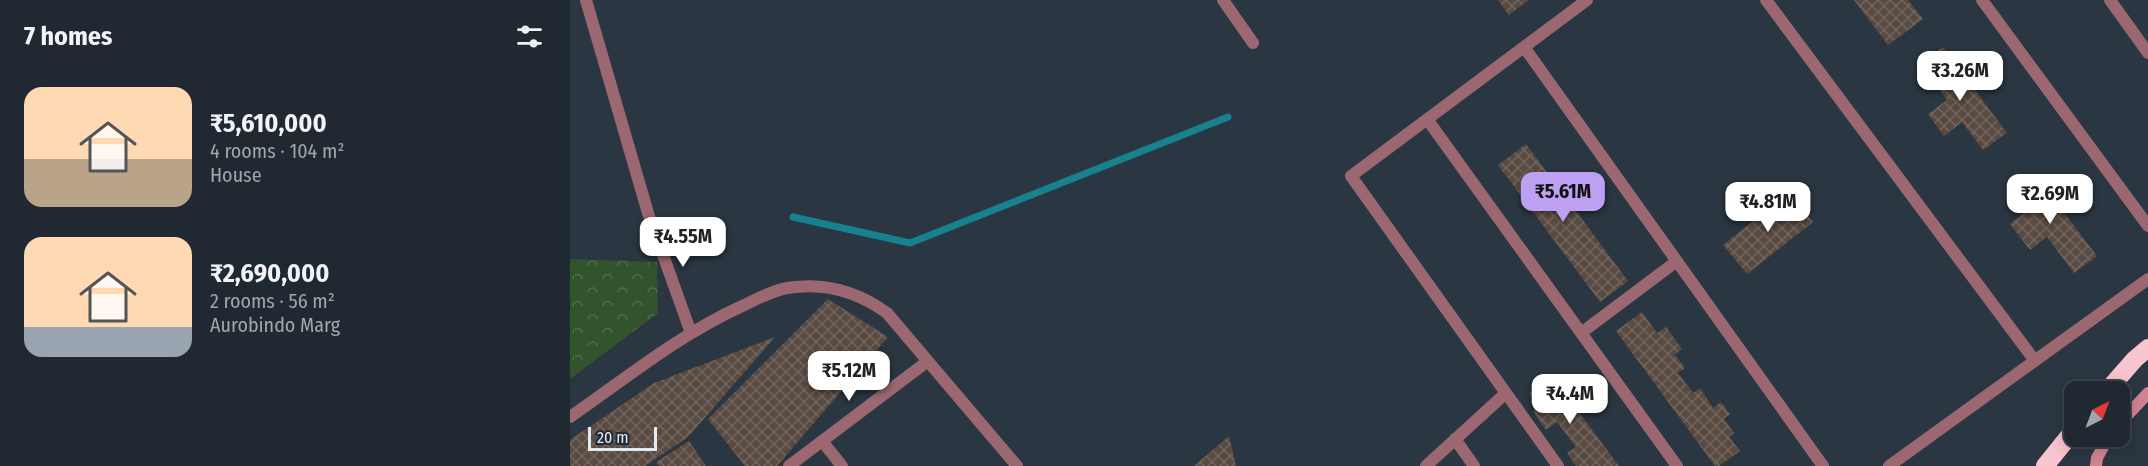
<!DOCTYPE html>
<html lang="en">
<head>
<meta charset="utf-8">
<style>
	:root { --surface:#202831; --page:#283039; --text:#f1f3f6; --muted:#a2a6ab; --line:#3d444d; --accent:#bca0f2 }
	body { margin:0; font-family:"Fira Sans Condensed",sans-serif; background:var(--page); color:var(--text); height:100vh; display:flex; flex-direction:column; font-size:22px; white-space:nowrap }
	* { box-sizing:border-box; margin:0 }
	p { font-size:20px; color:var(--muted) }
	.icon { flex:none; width:33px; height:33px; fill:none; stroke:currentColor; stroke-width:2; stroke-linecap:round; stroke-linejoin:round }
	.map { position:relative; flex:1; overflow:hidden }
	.panel { display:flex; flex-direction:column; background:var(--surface); width:570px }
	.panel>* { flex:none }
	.needle { width:39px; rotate:42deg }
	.buttons { position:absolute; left:1494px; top:381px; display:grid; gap:12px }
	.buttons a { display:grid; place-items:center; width:66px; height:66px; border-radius:12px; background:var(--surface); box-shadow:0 3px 15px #0003,0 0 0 2px var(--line); font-size:30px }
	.scale { position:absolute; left:18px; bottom:15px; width:69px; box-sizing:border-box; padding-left:6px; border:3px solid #e3ebf2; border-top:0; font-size:16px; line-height:21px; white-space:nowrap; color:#e3ebf2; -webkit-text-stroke:4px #202c37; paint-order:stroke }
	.price { position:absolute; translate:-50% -51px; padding:0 14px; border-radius:12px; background:#fff; color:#222; font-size:20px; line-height:39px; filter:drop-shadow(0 2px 3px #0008) }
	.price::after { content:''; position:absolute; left:50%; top:36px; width:18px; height:14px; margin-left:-9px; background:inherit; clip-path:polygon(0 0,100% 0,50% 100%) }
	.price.current { background:var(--accent); color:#111 }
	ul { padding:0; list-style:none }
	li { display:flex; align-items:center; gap:18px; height:150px; padding:0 24px }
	li span { display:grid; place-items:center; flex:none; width:168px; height:120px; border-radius:18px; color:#555 }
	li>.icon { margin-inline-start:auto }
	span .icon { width:72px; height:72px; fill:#fffc; stroke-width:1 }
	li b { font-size:26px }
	h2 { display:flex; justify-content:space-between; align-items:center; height:72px; padding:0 24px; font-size:26px }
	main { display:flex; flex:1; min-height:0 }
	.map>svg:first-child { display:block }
	.park { fill:url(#park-crowns) }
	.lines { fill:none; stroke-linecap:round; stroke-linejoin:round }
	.stream { stroke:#17818d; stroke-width:7 }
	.building { fill:url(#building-cross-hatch) }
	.lane { stroke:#9b6770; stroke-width:12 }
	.street { stroke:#9b6770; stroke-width:12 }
	.secondary { stroke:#d38291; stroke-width:12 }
	.highway { stroke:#f8c4cd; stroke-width:18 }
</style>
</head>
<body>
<main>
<section class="panel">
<h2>7 homes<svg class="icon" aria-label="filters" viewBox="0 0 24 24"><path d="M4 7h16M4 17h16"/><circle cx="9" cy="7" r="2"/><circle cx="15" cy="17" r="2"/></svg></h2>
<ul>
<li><span style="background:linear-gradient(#ffd9b3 60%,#b9a48a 0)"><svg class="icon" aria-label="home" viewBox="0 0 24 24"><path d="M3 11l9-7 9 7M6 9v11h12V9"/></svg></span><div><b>₹5,610,000</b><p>4 rooms · 104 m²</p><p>House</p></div></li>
<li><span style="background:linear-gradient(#ffd9b3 75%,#9aa5b1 0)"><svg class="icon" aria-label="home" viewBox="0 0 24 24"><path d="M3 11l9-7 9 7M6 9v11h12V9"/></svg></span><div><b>₹2,690,000</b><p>2 rooms · 56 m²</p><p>Aurobindo Marg</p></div></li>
</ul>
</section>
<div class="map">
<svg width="1578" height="466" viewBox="0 0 1578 466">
	<defs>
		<pattern id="park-crowns" width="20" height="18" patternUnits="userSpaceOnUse" patternTransform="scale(1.5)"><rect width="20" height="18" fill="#31542c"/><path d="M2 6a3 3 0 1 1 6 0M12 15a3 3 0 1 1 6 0" fill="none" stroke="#4f6d4b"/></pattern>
		<pattern id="building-cross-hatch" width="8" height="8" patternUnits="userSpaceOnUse" patternTransform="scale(1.5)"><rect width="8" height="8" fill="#5a4b42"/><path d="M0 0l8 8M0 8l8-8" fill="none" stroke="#72655e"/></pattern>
	</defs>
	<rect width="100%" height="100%" fill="#2a3641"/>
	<!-- park -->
	<path class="park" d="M0 259 87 262 88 313 0 379Z"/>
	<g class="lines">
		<!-- stream -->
		<path class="stream" d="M223 217 340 243 658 117"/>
	</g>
	<!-- building -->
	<path class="building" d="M928 0H959L939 15Z
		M1284 0H1338L1353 19 1318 45Z
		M1373 47 1437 133 1413 150 1392 122 1374 136 1358 114 1377 100 1350 64Z
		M956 144 1058 281 1030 302 928 165Z
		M1464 173 1527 256 1504 273 1477 237 1460 250 1440 224 1458 210 1443 190Z
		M1220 192 1243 222 1177 274 1153 245Z
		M258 299 318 337 207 466H175L138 419Z
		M1072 312 1087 333 1096 327 1112 349 1105 355 1115 368 1108 373 1123 393 1130 388 1143 408 1151 402 1160 414 1154 419 1164 433 1159 437 1170 451 1149 466H1145L1046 331Z
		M205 337 118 437 75 466H0V440L84 383Z
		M982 376 1049 466H1006L997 453 1006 447 987 422 976 430 963 411 970 406 959 393Z
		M659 436 666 466H624Z
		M119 441 136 466H89L86 462Z"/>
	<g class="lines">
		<!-- lane -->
		<path class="lane" d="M653 0 683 43
			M1196 0 1465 361
			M1412 0 1578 226
			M1540 0 1578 53
			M954 47 1253 466
			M857 119 1107 466
			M1011 333 1107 261
			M885 439 904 466
			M856 466 936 393
			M988 466 781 176 1017 0
			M1319 466 1578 279"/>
		<!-- street -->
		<path class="street" d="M16 0 78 213 121 333
			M0 417C55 379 109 335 170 307 185 300 201 291 217 288 254 282 287 291 317 313L447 466
			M252 441 272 466
			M219 466 358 361"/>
		<!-- secondary -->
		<path class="secondary" d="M1550 423 1578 393
			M1526 466 1527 458 1539 436"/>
		<!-- highway -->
		<path class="highway" d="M1536 392 1565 359 1578 348
			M1475 466 1504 430"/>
	</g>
</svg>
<div class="buttons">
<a><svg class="needle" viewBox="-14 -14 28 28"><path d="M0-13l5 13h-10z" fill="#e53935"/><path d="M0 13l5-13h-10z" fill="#a2a6ab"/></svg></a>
</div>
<div class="scale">20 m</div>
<b class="price" style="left:1390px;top:102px">₹3.26M</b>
<b class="price current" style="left:993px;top:223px">₹5.61M</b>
<b class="price" style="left:1480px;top:225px">₹2.69M</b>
<b class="price" style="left:1198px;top:233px">₹4.81M</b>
<b class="price" style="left:113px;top:268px">₹4.55M</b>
<b class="price" style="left:279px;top:402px">₹5.12M</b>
<b class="price" style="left:1000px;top:425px">₹4.4M</b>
</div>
</main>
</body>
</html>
